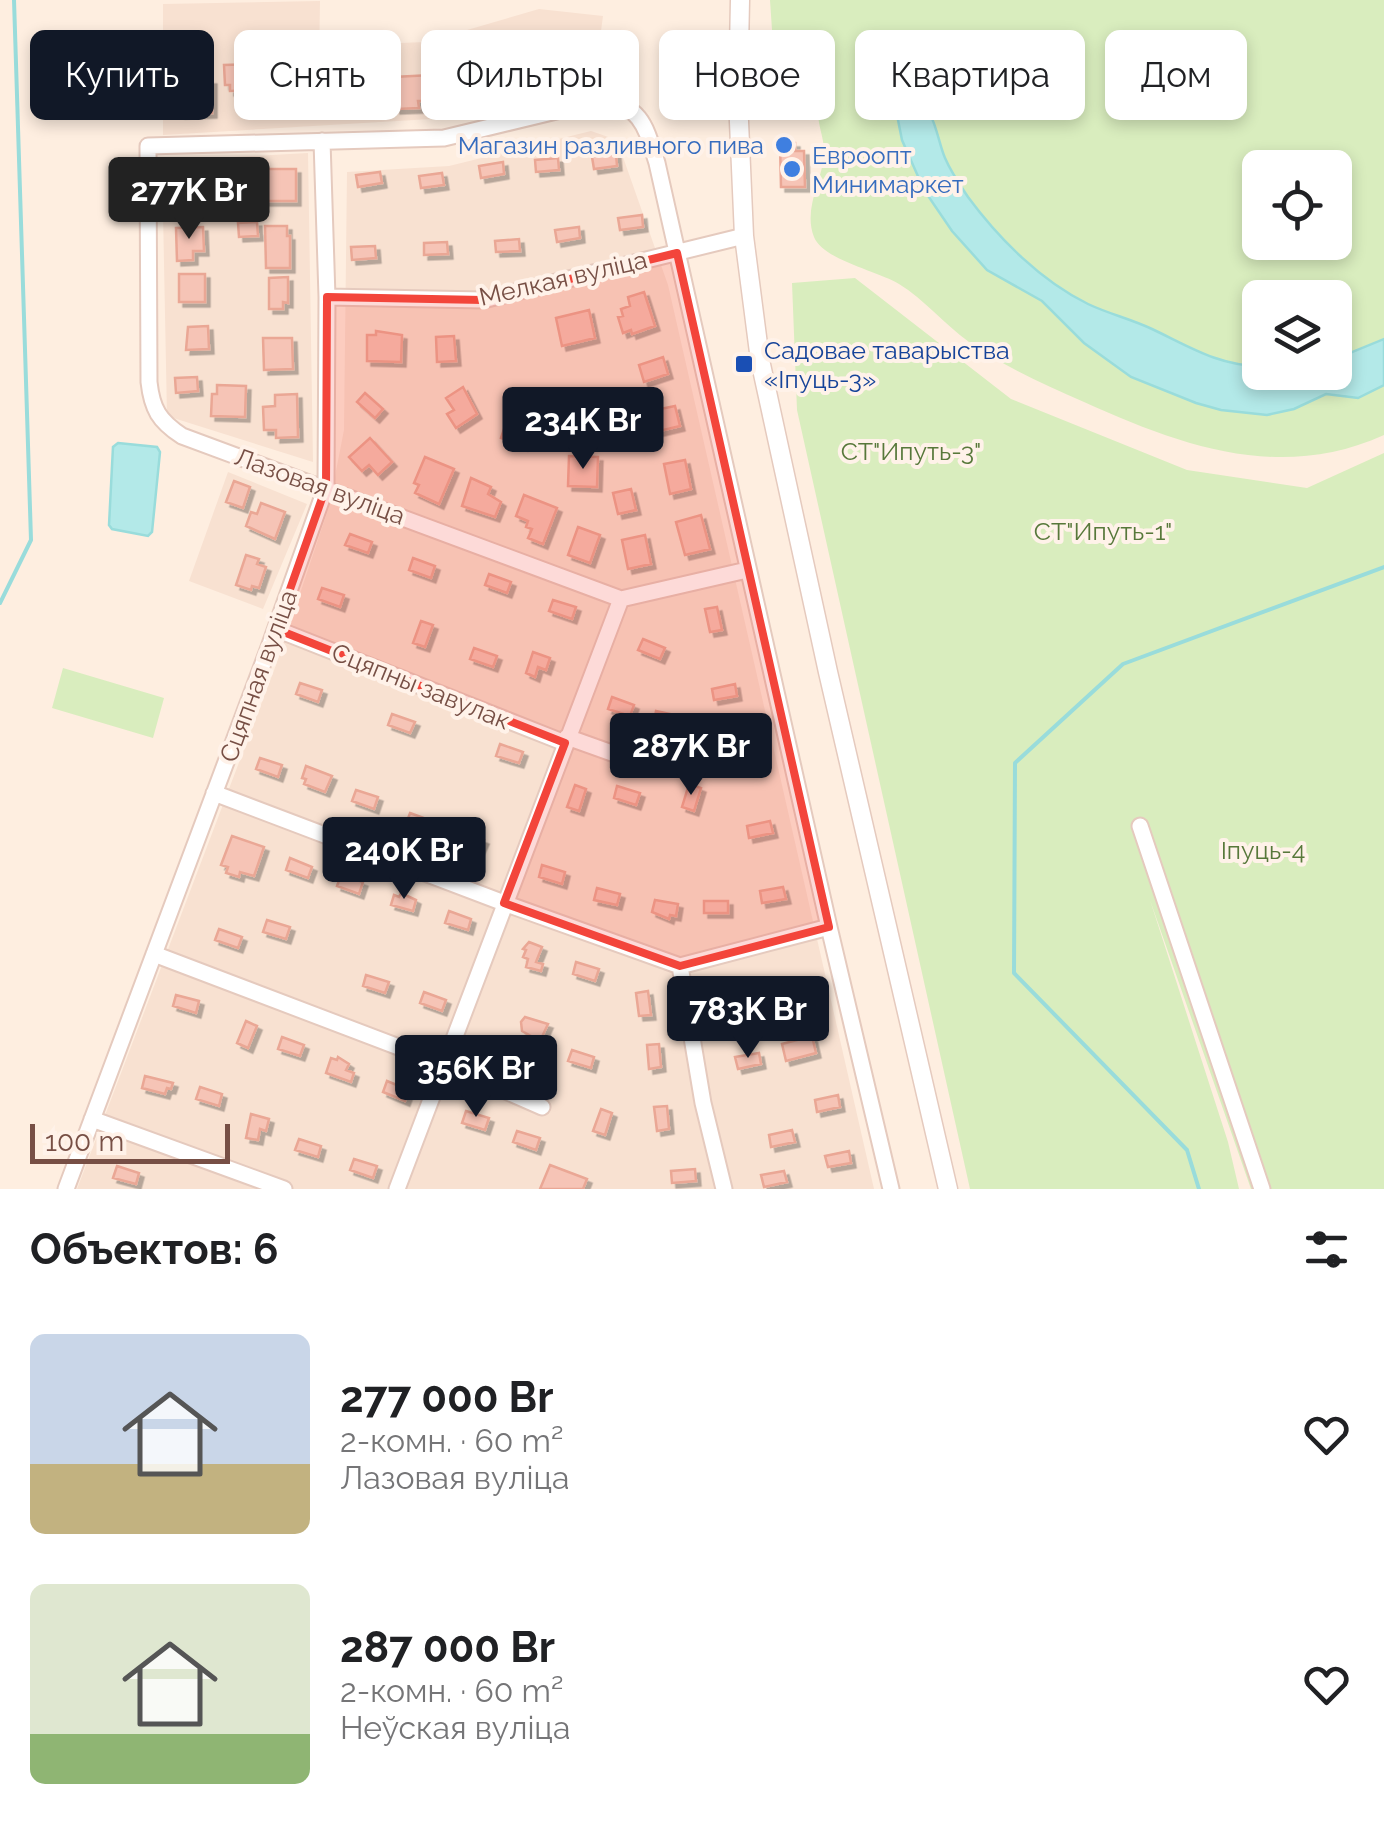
<!DOCTYPE html>
<html lang="ru">
<head>
<meta charset="utf-8">
<style>
	:root { --surface:#fff; --page:#f2f2f2; --text:#202124; --muted:#757577; --accent:#111827 }
	body { margin:0; font-family:Raleway,sans-serif; background:var(--page); color:var(--text); height:100vh; display:flex; flex-direction:column; font-size:38px; white-space:nowrap }
	* { box-sizing:border-box; margin:0 }
	p { font-size:32px; color:var(--muted) }
	.icon { flex:none; width:55px; height:55px; fill:none; stroke:currentColor; stroke-width:2; stroke-linecap:round; stroke-linejoin:round }
	.map { position:relative; height:1189px; overflow:hidden }
	.panel { display:flex; flex-direction:column; background:var(--surface); flex:1 }
	.panel>* { flex:none }
	.hud { position:absolute; left:30px; top:30px; width:1325px; height:90px; display:flex; gap:20px }
	.fabs { position:absolute; left:1242px; top:150px; display:grid; gap:20px }
	.fabs a { display:grid; place-items:center; width:110px; height:110px; border-radius:15px; background:var(--surface); box-shadow:0 5px 15px #0003; font-size:50px }
	.scale { position:absolute; left:30px; bottom:25px; width:200px; box-sizing:border-box; padding-left:10px; border:5px solid #774f45; border-top:0; font-size:28px; line-height:35px; white-space:nowrap; color:#774f45; -webkit-text-stroke:8px #fff2e9; paint-order:stroke }
	.price { position:absolute; translate:-50% -85px; padding:0 22px; border-radius:10px; background:var(--accent); color:#fff; font-size:32px; line-height:65px; filter:drop-shadow(0 2px 5px #0008) }
	.price::after { content:''; position:absolute; left:50%; top:60px; width:30px; height:22px; margin-left:-15px; background:inherit; clip-path:polygon(0 0,100% 0,50% 100%) }
	.price.current { background:#222; color:#fff }
	ul { padding:0; list-style:none }
	li { display:flex; align-items:center; gap:30px; height:250px; padding:0 30px }
	li span { display:grid; place-items:center; flex:none; width:280px; height:200px; border-radius:15px; color:#555 }
	li>.icon { margin-inline-start:auto }
	span .icon { width:120px; height:120px; fill:#fffc; stroke-width:1 }
	li b { font-size:42px }
	h2 { display:flex; justify-content:space-between; align-items:center; height:120px; padding:0 30px; font-size:42px }
	.tag { padding:0 35px; border-radius:15px; background:var(--surface); box-shadow:0 5px 15px #0003; font-size:35px; line-height:90px }
	.tag.current { background:var(--accent); color:#fff }
	.map>svg:first-child { display:block }
	.residential { fill:#f8e1d1 }
	.green { fill:#d9edbe; fill-rule:evenodd }
	.water { fill:#b3e9e8; stroke:#99dcdb; stroke-width:2.5 }
	.lines { fill:none; stroke-linecap:round; stroke-linejoin:round }
	.stream { stroke:#99dcdb; stroke-width:4 }
	.building { fill:#f6c4b6; stroke:#eaa795; stroke-width:2.5; filter:url(#shadow) }
	.minor-casing { stroke:#e5cabe; stroke-width:19 }
	.tertiary-casing { stroke:#e5cabe; stroke-width:21 }
	.minor { stroke:#fff; stroke-width:15 }
	.tertiary { stroke:#fff; stroke-width:18 }
	.marked { fill:#f3453b; fill-opacity:0.2; stroke:#f3453b; stroke-width:8; stroke-linejoin:round }
	.shop-dot { fill:#3f7fe0; stroke:#fff2e9; stroke-width:4 }
	.transit-dot { fill:#1a4fb4; stroke:#fff2e9; stroke-width:4 }
	.labels { text-anchor:middle; dominant-baseline:central; stroke-width:8; stroke-linejoin:round; paint-order:stroke }
	.shop-label { font-size:25px; fill:#366cbe; stroke:#fff2e9; text-anchor:end }
	.street-label { font-size:25px; fill:#774f45; stroke:#fff2e9 }
	.transit-label { font-size:25px; fill:#164399; stroke:#fff2e9; text-anchor:start }
	.park-label { font-size:25px; fill:#57783a; stroke:#fff2e9 }
</style>
</head>
<body>
<div class="map">
<svg width="1384" height="1189" viewBox="0 0 1384 1189">
	<defs>
		<filter id="shadow"><feDropShadow dx="4.5" dy="4.5" stdDeviation="0" flood-color="#0004"/></filter>
	</defs>
	<rect width="100%" height="100%" fill="#feeee0"/>
	<!-- residential -->
	<path class="residential" d="M320 1 319 61 373 60V44L426 42 539 9 603 16 594 83 431 119 163 135V4Z
		M591 131 617 140 668 285 874 1189H77L276 665 329 507 344 430 347 172 449 166Z
		M308 153 313 462 167 416 162 161Z
		M228 472 307 504 263 609 189 581Z"/>
	<!-- green -->
	<path class="green" d="M770 0H1384V435C1280 482 1182 446 1084 402 1045 385 1005 367 969 342 944 324 925 300 899 284 878 271 823 260 814 237 803 209 822 181 824 155 825 135 815 123 819 103L804 90 782 89 774 60ZM1260 168H1335V242H1260ZM1260 298H1335V372H1260Z
		M855 278 1011 399 1187 470 1307 488 1384 453V1189H1251L1150 900 1228 1142 1239 1189H970L797 410 792 283Z
		M63 668 164 698 153 738 52 708Z"/>
	<!-- water -->
	<path class="water" d="M914 99C935 106 937 140 945 158 951 172 960 185 968 197 999 239 1041 281 1088 304 1109 314 1131 319 1152 329 1188 346 1219 366 1260 366V372H1335V359L1384 339V385L1358 398 1326 394 1294 409 1267 415 1221 410 1196 403 1131 377 1084 343 1042 301 987 270 952 231 924 190 902 140 897 115 900 108Z
		M118 443 157 447 160 452 152 532 148 536 112 529 109 525 113 447Z"/>
	<g class="lines">
		<!-- stream -->
		<path class="stream" d="M0 603 31 540 14 0
			M1199 1189 1187 1150 1014 973 1015 763 1123 664 1384 567"/>
	</g>
	<!-- building -->
	<path class="building" d="M583 49 587 69 558 75 554 56Z
		M476 56 478 67 487 65 492 94 456 101 451 73 462 71 460 59Z
		M529 62 535 85 514 91 513 87 508 88 503 74 509 72 507 68Z
		M255 64 256 90 230 91V85H225L224 65Z
		M306 72 307 106 273 111 272 73Z
		M431 75 432 94 426 95V101H418L419 108 396 109 394 77Z
		M366 76 367 106 353 107V100H343V77Z
		M181 80H212V113L181 114Z
		M780 143H795V151H804L805 187H781Z
		M616 154 617 166 594 169 592 157Z
		M558 158 559 170 536 172 535 160Z
		M503 162 504 174 481 178 479 166Z
		M253 169H296V201H253Z
		M380 172 382 183 358 187 356 175Z
		M442 173 444 185 421 188 419 176Z
		M205 179V203H199V207L176 208V180Z
		M642 215 643 227 620 230 618 218Z
		M257 222 258 236 239 237 238 223Z
		M265 226H287V236H290V268H266Z
		M203 227 204 251H193V260L177 261 176 228Z
		M579 227 580 238 557 242 555 230Z
		M519 239 520 251 496 252 495 241Z
		M447 242 448 254 424 255V243Z
		M375 246 376 258 352 260 351 247Z
		M179 274H205V302H179Z
		M288 277V303L283 302V309H269V278Z
		M644 292 655 326 632 334 631 330 623 333 618 317 623 316 621 309 630 306 628 297Z
		M589 310 595 338 562 346 556 318Z
		M208 326 209 349 186 350 188 327Z
		M376 331 402 335 401 362 367 361V335H376Z
		M454 336 456 361 437 362 436 337Z
		M263 338H292L293 369 264 370Z
		M663 357 668 374 644 382 639 365Z
		M197 377 198 391 176 393 175 378Z
		M217 385 246 386 245 417 211 416 212 394H217Z
		M463 387 477 414 456 428 447 414 454 410 446 398Z
		M365 393 383 409 375 418 357 402Z
		M297 394 298 437 276 438V430H264L263 407 275 406V395Z
		M607 396 615 425 585 433 580 414 588 413 585 403Z
		M675 406 680 426 655 432 651 411Z
		M505 426 528 435 523 446 501 438Z
		M370 438 392 462 378 475 369 465 362 471 349 457Z
		M569 456 598 457 597 487 568 486Z
		M425 457 454 469 439 504 415 493 419 485 414 483Z
		M685 460 691 489 670 494 664 464Z
		M471 478 491 487 488 494 501 502 495 517 462 506Z
		M234 481 250 487 243 508 226 502Z
		M631 489 636 510 618 514 613 493Z
		M524 495 557 508 543 544 528 538 532 529 526 527 528 521 516 516Z
		M261 503 285 512 275 539 246 526 251 512 257 514Z
		M701 515 710 549 685 555 676 522Z
		M578 527 600 535 590 563 568 555Z
		M350 534 372 542 368 553 345 545Z
		M645 535 651 564 628 569 622 540Z
		M246 555 259 559 257 564 266 567 259 588 252 586 251 590 236 585Z
		M413 558 435 566 431 578 409 570Z
		M489 574 511 582 507 593 485 585Z
		M322 588 344 595 340 607 318 599Z
		M553 600 576 607 572 619 549 611Z
		M717 607 722 630 710 632 705 609Z
		M421 621 433 625 425 647 413 643Z
		M643 639 665 648 660 659 638 650Z
		M474 648 497 656 493 667 470 659Z
		M533 652 550 658 546 670 538 667 535 677 526 673Z
		M300 683 322 690 318 702 296 694Z
		M735 684 737 696 714 700 712 689Z
		M612 697 634 705 630 716 608 709Z
		M656 711 679 716 677 727 654 723Z
		M392 714 415 722 410 733 388 725Z
		M500 744 523 752 519 763 496 756Z
		M752 749 754 761 731 766 729 754Z
		M260 758 282 765 278 777 256 769Z
		M306 766 332 776 325 792 304 784 306 779 302 778Z
		M689 784 701 788 694 811 682 807Z
		M575 785 586 789 579 811 567 807Z
		M617 786 640 793 636 805 614 798Z
		M356 790 378 797 374 809 352 801Z
		M410 813 432 821 428 832 406 824Z
		M770 821 773 833 749 838 747 826Z
		M461 832 484 840 479 851 461 849 462 845 457 844Z
		M232 836 264 847 254 876 240 872 239 877 226 873 228 867 221 865Z
		M290 858 312 867 308 878 286 870Z
		M542 865 565 872 562 884 539 877Z
		M341 875 363 882 359 894 337 886Z
		M783 887 786 899 762 903 760 891Z
		M597 888 620 894 617 905 594 900Z
		M401 893 416 900 413 911 391 905 394 895 399 897Z
		M655 900 678 904 676 916 670 915 669 919 652 912Z
		M704 901H728V913H704Z
		M449 911 471 919 468 930 445 923Z
		M267 920 290 927 286 939 263 932Z
		M219 929 242 937 238 948 215 940Z
		M529 942 542 947 536 962 543 964 541 971 526 967 528 959 523 957 526 950 523 949Z
		M576 962 599 969 595 981 573 974Z
		M366 975 389 982 385 993 363 986Z
		M648 991 651 1015 639 1016 636 993Z
		M818 991 820 1003 797 1008 795 996Z
		M424 992 446 1000 442 1011 420 1003Z
		M176 995 199 1001 196 1013 173 1006Z
		M750 999 752 1011 732 1015 728 1011 727 1004Z
		M525 1017 548 1024 540 1041 522 1031 521 1022Z
		M246 1021 257 1026 248 1048 237 1043Z
		M812 1036 816 1053 786 1061 782 1044Z
		M282 1037 304 1045 300 1056 278 1049Z
		M659 1044 661 1067 649 1069 647 1045Z
		M572 1050 594 1057 591 1068 568 1061Z
		M759 1053 761 1064 738 1069 735 1057Z
		M338 1057 349 1064 346 1070 354 1073 351 1082 326 1073 331 1058 337 1060Z
		M145 1076 173 1083 171 1089 167 1088 165 1094 142 1088Z
		M387 1081 409 1090 405 1101 383 1092Z
		M200 1087 222 1094 219 1106 196 1099Z
		M838 1095 840 1107 817 1112 815 1100Z
		M667 1106 669 1129 657 1131 654 1107Z
		M601 1109 612 1113 605 1135 593 1131Z
		M466 1111 489 1118 485 1130 462 1123Z
		M251 1114 269 1119 266 1131 260 1129 258 1140 246 1138Z
		M792 1130 795 1142 771 1147 769 1135Z
		M517 1131 540 1138 536 1150 513 1142Z
		M299 1139 321 1146 318 1157 295 1150Z
		M849 1151 851 1163 828 1167 825 1156Z
		M354 1159 377 1166 373 1178 350 1170Z
		M550 1165 587 1179 583 1189H540Z
		M117 1166 139 1173 136 1184 113 1178Z
		M695 1169 696 1181 672 1183 671 1171Z
		M784 1171 787 1182 764 1187 761 1175Z"/>
	<g class="lines">
		<!-- minor casing -->
		<g class="minor-casing">
			<path id="minor" d="M327 297 483 300 744 236
				M747 570 621 599 182 436C159 421 152 409 149 382L148 146 444 138 602 100C643 106 646 129 657 163L829 927 891 1189
				M276 629 565 743
				M567 737 651 767
				M214 793 504 903 680 966 829 927
				M1140 826 1262 1189
				M154 954 446 1065 542 1107
				M680 966 703 1103 724 1189
				M92 1119 284 1189
				M66 1189 268 650 326 487 327 297 322 141
				M397 1189 621 599"/>
		</g>
		<!-- tertiary casing -->
		<g class="tertiary-casing">
			<path id="tertiary" d="M740 0 738 99 744 236 760 360 828 672 948 1189"/>
		</g>
		<!-- minor -->
		<use href="#minor" class="minor"/>
		<!-- tertiary -->
		<use href="#tertiary" class="tertiary"/>
	</g>
	<!-- marked area -->
	<path class="marked" d="M677 253 829 927 680 966 504 903 565 743 276 629 326 487 327 297 483 300Z"/>
	<!-- markers -->
	<g class="shop-dot">
		<circle cx="784" cy="145" r="10"/>
		<circle cx="792" cy="169" r="10"/>
	</g>
	<rect class="transit-dot" x="734" y="354" width="20" height="20" rx="5"/>
	<g class="labels">
		<!-- shop labels -->
		<g class="shop-label">
			<text x="764" y="145">Магазин разливного пива</text>
			<text x="812" y="155" text-anchor="start">Евроопт<tspan x="812" dy="29">Минимаркет</tspan></text>
		</g>
		<!-- street labels -->
		<g class="street-label">
			<text transform="translate(563 278) rotate(-13)">Мелкая вуліца</text>
			<text transform="translate(320 486) rotate(20)">Лазовая вуліца</text>
			<text transform="translate(258 676) rotate(-70)">Сцяпная вуліца</text>
			<text transform="translate(421 686) rotate(22)">Сцяпны завулак</text>
		</g>
		<!-- transit labels -->
		<g class="transit-label">
			<text x="764" y="350">Садовае таварыства<tspan x="764" dy="29">«Іпуць-3»</tspan></text>
		</g>
		<!-- park labels -->
		<g class="park-label">
			<text x="911" y="451">СТ"Ипуть-3"</text>
			<text x="1103" y="531">СТ"Ипуть-1"</text>
			<text x="1263" y="850">Іпуць-4</text>
		</g>
	</g>
</svg>
<div class="fabs">
<a><svg class="icon" aria-label="locate" viewBox="0 0 24 24"><circle cx="12" cy="12" r="6"/><path d="M12 2v4M12 18v4M2 12h4M18 12h4"/></svg></a>
<a><svg class="icon" aria-label="layers" viewBox="0 0 24 24"><path d="M12 4l9 5-9 5-9-5zM3 14l9 5 9-5"/></svg></a>
</div>
<div class="scale">100 m</div>
<b class="price current" style="left:189px;top:242px">277K Br</b>
<b class="price" style="left:583px;top:472px">234K Br</b>
<b class="price" style="left:691px;top:798px">287K Br</b>
<b class="price" style="left:404px;top:902px">240K Br</b>
<b class="price" style="left:748px;top:1061px">783K Br</b>
<b class="price" style="left:476px;top:1120px">356K Br</b>
<div class="hud">
<a class="tag current">Купить</a>
<a class="tag">Снять</a>
<a class="tag">Фильтры</a>
<a class="tag">Новое</a>
<a class="tag">Квартира</a>
<a class="tag">Дом</a>
</div>
</div>
<section class="panel">
<h2>Объектов: 6<svg class="icon" aria-label="filters" viewBox="0 0 24 24"><path d="M4 7h16M4 17h16"/><circle cx="9" cy="7" r="2"/><circle cx="15" cy="17" r="2"/></svg></h2>
<ul>
<li><span style="background:linear-gradient(#c9d6e8 65%,#c2b280 0)"><svg class="icon" aria-label="home" viewBox="0 0 24 24"><path d="M3 11l9-7 9 7M6 9v11h12V9"/></svg></span><div><b>277 000 Br</b><p>2-комн. · 60 m²</p><p>Лазовая вуліца</p></div><svg class="icon" aria-label="heart" viewBox="0 0 24 24"><path d="M12 20l-8-8c-3-5 5-10 8-4 3-6 11-1 8 4z"/></svg></li>
<li><span style="background:linear-gradient(#dfe7d0 75%,#8fb573 0)"><svg class="icon" aria-label="home" viewBox="0 0 24 24"><path d="M3 11l9-7 9 7M6 9v11h12V9"/></svg></span><div><b>287 000 Br</b><p>2-комн. · 60 m²</p><p>Неўская вуліца</p></div><svg class="icon" aria-label="heart" viewBox="0 0 24 24"><path d="M12 20l-8-8c-3-5 5-10 8-4 3-6 11-1 8 4z"/></svg></li>
</ul>
</section>
</body>
</html>
